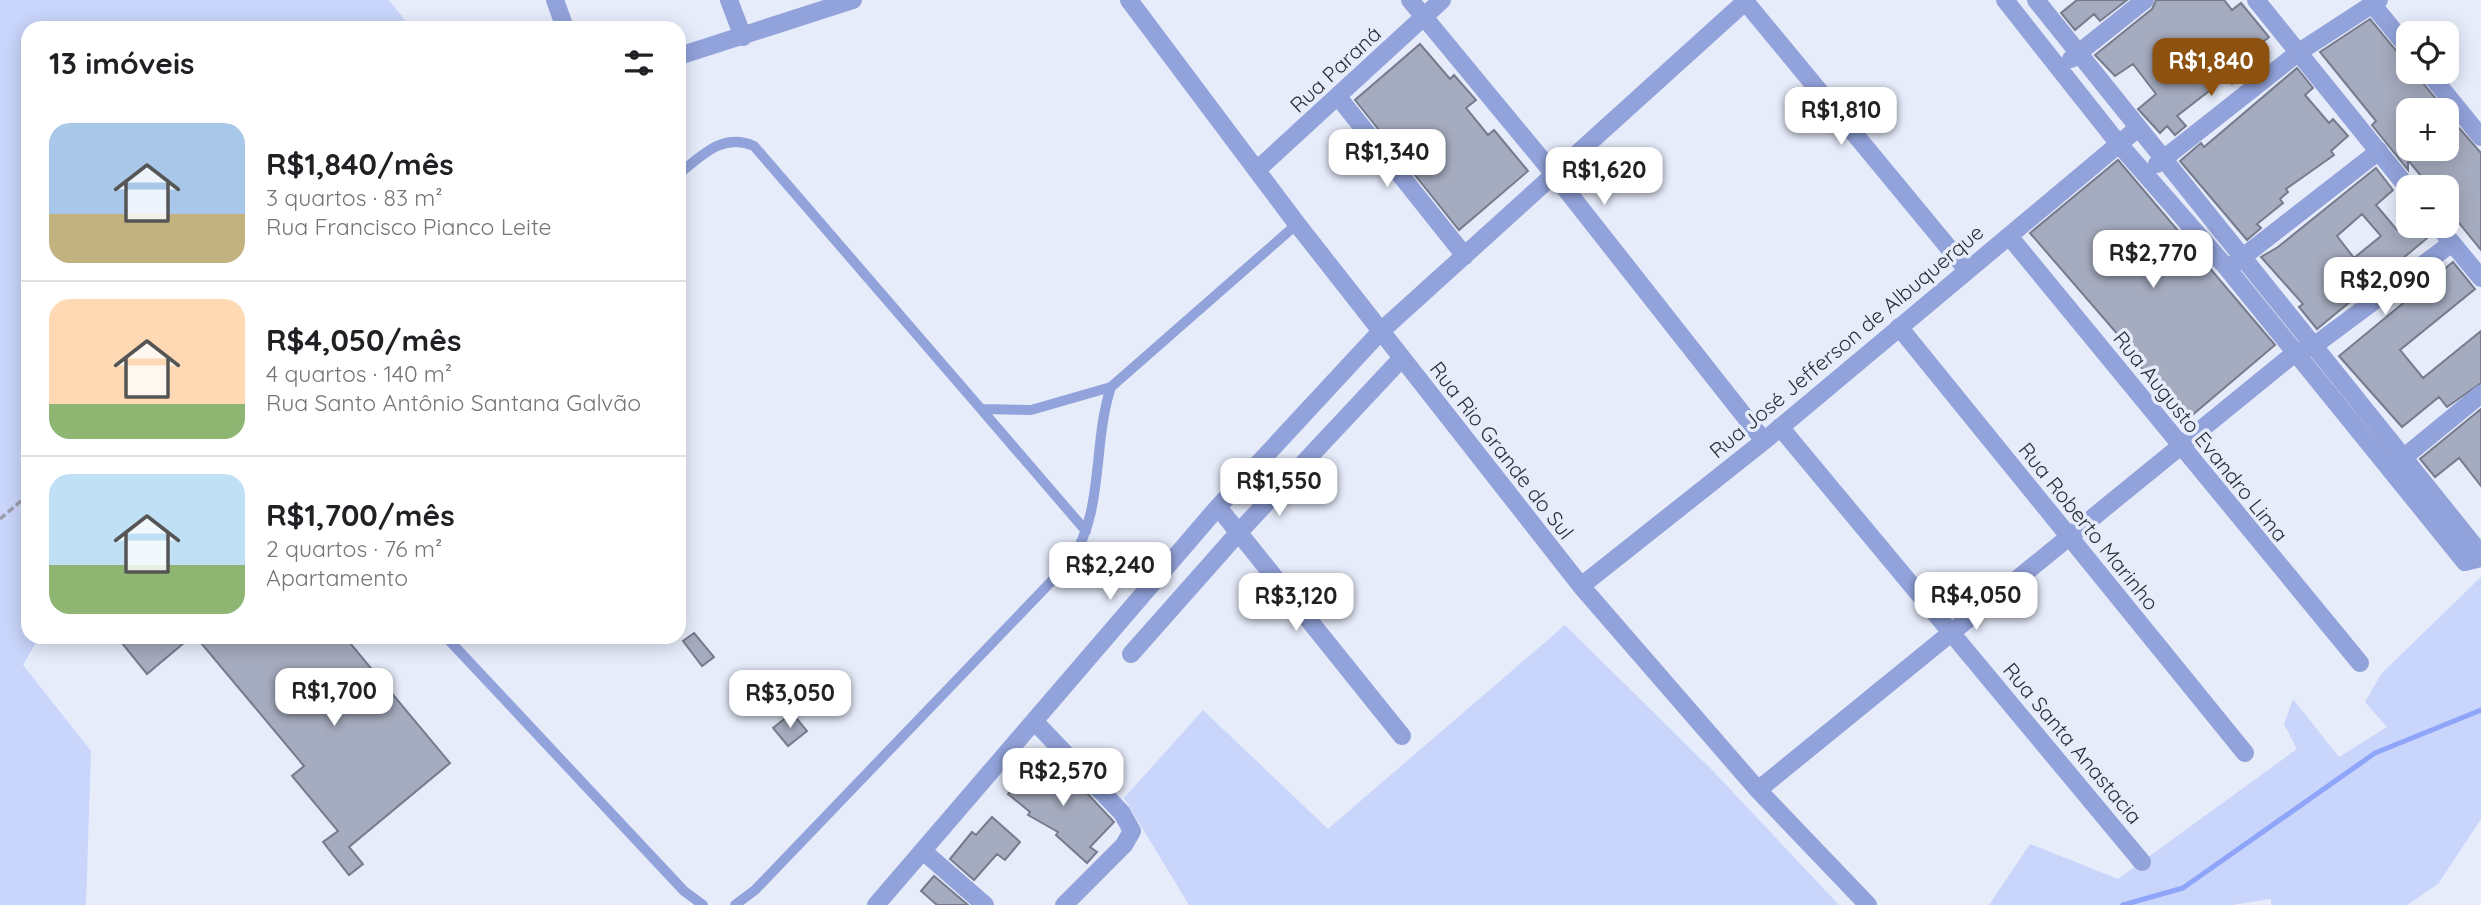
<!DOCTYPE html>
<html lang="pt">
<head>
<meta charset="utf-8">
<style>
	:root { --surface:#fff; --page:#f6f6f6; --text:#202124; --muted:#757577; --line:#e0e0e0; --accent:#8d5210 }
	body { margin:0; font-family:Quicksand,sans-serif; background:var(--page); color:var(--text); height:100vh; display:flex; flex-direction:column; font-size:26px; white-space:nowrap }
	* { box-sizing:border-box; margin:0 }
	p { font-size:23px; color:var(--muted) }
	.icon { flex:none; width:38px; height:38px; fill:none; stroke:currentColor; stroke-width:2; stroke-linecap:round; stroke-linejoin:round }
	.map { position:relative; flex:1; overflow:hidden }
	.drawer { position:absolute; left:21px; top:21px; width:665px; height:623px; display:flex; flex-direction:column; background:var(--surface); border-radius:21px; box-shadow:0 4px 18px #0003 }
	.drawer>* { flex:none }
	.controls { position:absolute; left:2396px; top:21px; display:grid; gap:14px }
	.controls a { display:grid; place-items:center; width:63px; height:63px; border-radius:14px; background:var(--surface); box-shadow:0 4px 18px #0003; font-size:35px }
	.price { position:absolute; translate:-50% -60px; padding:0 16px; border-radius:14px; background:#fff; color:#222; font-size:23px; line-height:46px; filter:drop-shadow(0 2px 4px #0008) }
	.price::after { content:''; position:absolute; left:50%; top:42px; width:21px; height:16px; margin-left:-10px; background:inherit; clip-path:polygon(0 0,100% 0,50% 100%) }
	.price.active { background:var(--accent); color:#fff }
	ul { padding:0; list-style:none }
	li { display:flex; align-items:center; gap:21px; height:175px; padding:0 28px }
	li+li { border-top:2px solid var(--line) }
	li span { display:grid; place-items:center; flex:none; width:196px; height:140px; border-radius:21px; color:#555 }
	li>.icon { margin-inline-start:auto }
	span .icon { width:84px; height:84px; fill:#fffc; stroke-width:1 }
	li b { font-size:30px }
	h2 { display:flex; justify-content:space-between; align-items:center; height:84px; padding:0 28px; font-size:30px }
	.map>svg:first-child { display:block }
	.green { fill:#c9d5fb }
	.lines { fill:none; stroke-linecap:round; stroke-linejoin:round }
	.stream { stroke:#8ea5fa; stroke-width:5 }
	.building { fill:#a6acbf; stroke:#767b8d; stroke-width:2; fill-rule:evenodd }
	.path { stroke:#9ca0ac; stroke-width:3.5; stroke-dasharray:7 3.5; stroke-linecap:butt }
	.service { stroke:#92a2da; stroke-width:10 }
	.minor { stroke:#92a2da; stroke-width:18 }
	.tertiary { stroke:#92a2da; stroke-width:18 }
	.labels { text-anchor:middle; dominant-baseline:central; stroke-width:7; stroke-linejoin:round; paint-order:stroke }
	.street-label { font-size:21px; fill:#2c2f36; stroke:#e7ecfb }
</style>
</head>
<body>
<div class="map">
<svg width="2481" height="905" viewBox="0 0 2481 905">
	<rect width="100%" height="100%" fill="#e7ecfb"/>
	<!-- green -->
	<path class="green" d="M0 0H389L411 28H28V637H39L23 665 91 751 86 905H0Z
		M2481 577V819L2438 884 2407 905H2271V899L2232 905H1989L2030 844 2118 879 2297 749 2284 724 2293 699 2339 757 2387 727 2365 702 2382 673Z
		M1565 625 1713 771 1839 905H1189L1124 798 1203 710 1328 829Z"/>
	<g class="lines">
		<!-- stream -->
		<path class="stream" d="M2123 905 2183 888 2375 753 2481 710"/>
	</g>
	<!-- building -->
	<path class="building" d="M2077 0H2127L2100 21 2094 14 2075 30 2061 13Z
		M2156 0H2224L2232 10 2241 3 2269 37 2242 59 2250 68 2232 84 2226 78 2177 116 2186 126 2175 135 2167 126 2160 133 2138 109 2156 94 2133 64 2115 76 2095 55 2152 9Z
		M2370 19 2408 65V72H2414L2445 110H2408V149H2446V113L2481 153V250L2446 207V187H2430L2408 160V170L2372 125 2376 121 2320 52Z
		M1420 44 1450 79 1454 75 1476 100 1466 108 1488 135 1494 130 1528 171 1459 230 1355 100Z
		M2297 68 2313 88 2305 95 2329 123 2333 119 2348 136 2331 151 2334 155 2286 189 2288 192 2280 199 2283 203 2257 224 2261 228 2247 240 2180 161 2201 143 2204 147Z
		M2118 160 2275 345 2184 422 2174 411 2177 407 2130 355 2133 352 2030 233Z
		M2376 168 2393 190 2376 205 2397 230 2403 226H2423L2431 235 2317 329 2299 307 2303 304 2261 257 2278 247ZM2362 214 2381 236 2354 258 2337 236Z
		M2453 262 2475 289 2400 350 2423 378 2481 331V383L2447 407 2439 397 2402 427 2339 356Z
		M2481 409V486L2459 458 2435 477 2420 459Z
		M694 633 714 657 702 666 683 641Z
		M117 637H191L147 674Z
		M196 637H345L450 763 349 847 363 864 349 875 323 842 338 831 292 776 304 766Z
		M792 713 807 731 788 746 773 728Z
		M1047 760 1071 776 1114 822 1090 847 1097 852 1087 863 1056 835 1058 832 1028 815 1030 812 1008 794 1028 771 1034 777Z
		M992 817 1020 842 1005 860 997 854 974 880 950 859 972 832 976 835Z
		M934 876 968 905H937L921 891Z"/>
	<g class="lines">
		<!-- path -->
		<path class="path" d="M0 519 28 495"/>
		<!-- service -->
		<path class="service" d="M679 174C701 156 723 132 754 146L981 409 1031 410 1111 387
			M981 409 1086 531
			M446 637 684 891 703 905
			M735 905 755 890 1070 562C1105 512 1092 444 1111 387L1297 224"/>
		<!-- minor -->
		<path class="minor" d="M555 0 565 28
			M729 0 743 37
			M1129 0 1297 224 1581 586 1758 790 1868 905
			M1410 0 1553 173 1764 441
			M1744 0 1967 270
			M2005 0 2118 143 2227 268 2465 562 2481 558
			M2036 0 2481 554
			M2373 5 2408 48
			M679 56 853 0
			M2071 59 2145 0
			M2428 72 2481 137
			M1339 98 1465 256
			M2157 164 2299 52 2379 0
			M1257 170 1442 0
			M2009 236 2360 663
			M2235 263 2379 151
			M1899 327 2245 753
			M1780 427 2142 862
			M2397 463 2481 394
			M1218 507 1402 736
			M1581 586 1764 441 2138 128
			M1131 654 1239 532 1401 359
			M1036 723 1122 813 1132 831 1124 845 1064 905
			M1758 790 2295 353 2315 345 2452 243
			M923 851 985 905
			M876 905 1218 507 1381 331 1747 0"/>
		<!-- tertiary -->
		<path class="tertiary" d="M2256 0 2408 188
			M2438 226 2481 278"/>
	</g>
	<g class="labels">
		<!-- street labels -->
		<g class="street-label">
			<text transform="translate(1335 69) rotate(-43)">Rua Paraná</text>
			<text transform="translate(1846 341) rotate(-40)">Rua José Jefferson de Albuquerque</text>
			<text transform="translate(2201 436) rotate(51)">Rua Augusto Evandro Lima</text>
			<text transform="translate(1502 450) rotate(52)">Rua Rio Grande do Sul</text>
			<text transform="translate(2089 526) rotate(51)">Rua Roberto Marinho</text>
			<text transform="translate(2073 743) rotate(50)">Rua Santa Anastacia</text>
		</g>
	</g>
</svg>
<div class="controls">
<a><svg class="icon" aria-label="locate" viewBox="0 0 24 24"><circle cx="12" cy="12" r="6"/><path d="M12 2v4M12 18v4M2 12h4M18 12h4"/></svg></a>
<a>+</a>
<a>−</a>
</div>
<b class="price active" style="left:2211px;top:98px">R$1,840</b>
<b class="price" style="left:1841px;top:147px">R$1,810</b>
<b class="price" style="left:1387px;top:189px">R$1,340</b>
<b class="price" style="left:1604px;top:207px">R$1,620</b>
<b class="price" style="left:2153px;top:290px">R$2,770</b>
<b class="price" style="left:2385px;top:317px">R$2,090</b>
<b class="price" style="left:1279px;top:518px">R$1,550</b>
<b class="price" style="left:1110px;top:602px">R$2,240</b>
<b class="price" style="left:1976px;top:632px">R$4,050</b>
<b class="price" style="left:1296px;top:633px">R$3,120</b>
<b class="price" style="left:334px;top:728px">R$1,700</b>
<b class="price" style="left:790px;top:730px">R$3,050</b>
<b class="price" style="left:1063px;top:808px">R$2,570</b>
<section class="drawer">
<h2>13 imóveis<svg class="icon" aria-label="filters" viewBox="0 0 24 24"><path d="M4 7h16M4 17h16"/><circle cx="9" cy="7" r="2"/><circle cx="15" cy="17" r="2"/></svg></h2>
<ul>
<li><span style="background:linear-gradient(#a9c7e8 65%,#c2b280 0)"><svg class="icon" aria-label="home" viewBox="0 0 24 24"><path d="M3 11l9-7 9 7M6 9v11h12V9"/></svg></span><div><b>R$1,840/mês</b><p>3 quartos · 83 m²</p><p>Rua Francisco Pianco Leite</p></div></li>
<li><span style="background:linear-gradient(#ffd9b3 75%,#8fb573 0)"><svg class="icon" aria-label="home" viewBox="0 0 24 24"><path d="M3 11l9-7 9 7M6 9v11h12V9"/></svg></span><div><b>R$4,050/mês</b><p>4 quartos · 140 m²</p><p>Rua Santo Antônio Santana Galvão</p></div></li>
<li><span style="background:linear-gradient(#bfe0f5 65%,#8fb573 0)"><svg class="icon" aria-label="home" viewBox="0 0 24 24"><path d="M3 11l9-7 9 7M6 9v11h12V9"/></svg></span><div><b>R$1,700/mês</b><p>2 quartos · 76 m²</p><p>Apartamento</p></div></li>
</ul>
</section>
</div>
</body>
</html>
